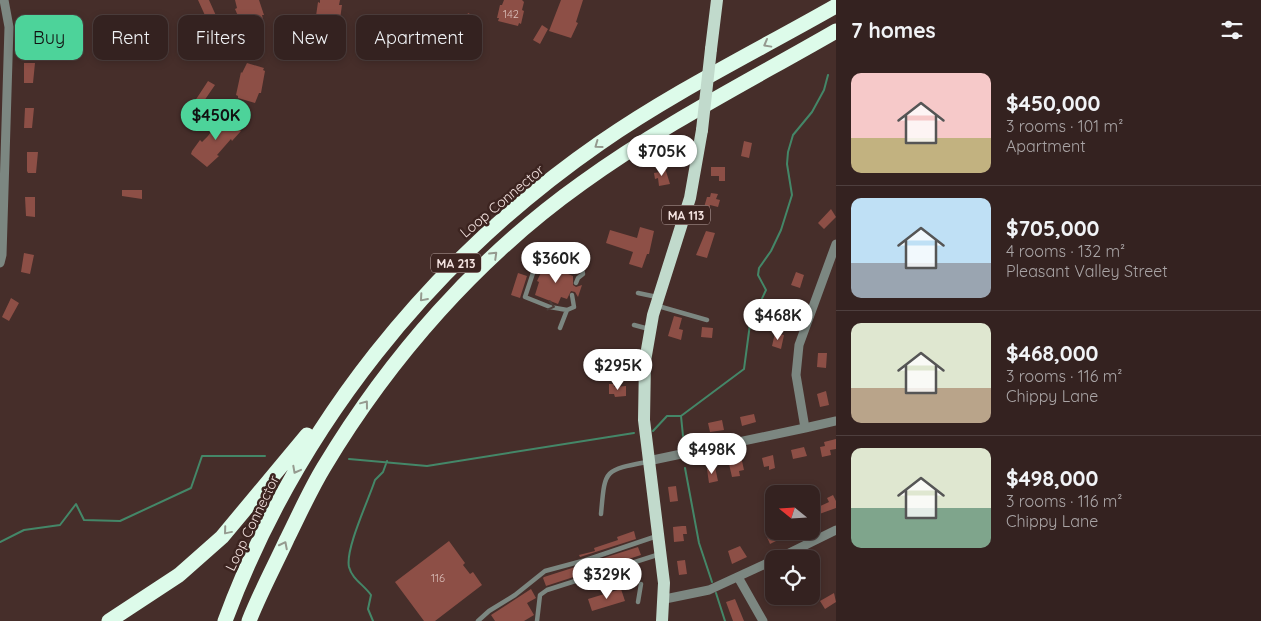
<!DOCTYPE html>
<html lang="en">
<head>
<meta charset="utf-8">
<style>
	:root { --surface:#342220; --page:#3f2f2d; --text:#f1f3f6; --muted:#a9a4a5; --line:#4e3f3e; --accent:#4dd39a }
	body { margin:0; font-family:Quicksand,sans-serif; background:var(--page); color:var(--text); height:100vh; display:flex; flex-direction:column; font-size:19px; white-space:nowrap }
	* { box-sizing:border-box; margin:0 }
	p { font-size:16px; color:var(--muted) }
	.icon { flex:none; width:28px; height:28px; fill:none; stroke:currentColor; stroke-width:2; stroke-linecap:round; stroke-linejoin:round }
	.map { position:relative; flex:1; overflow:hidden }
	.drawer { display:flex; flex-direction:column; background:var(--surface); width:425px }
	.drawer>* { flex:none }
	.banner { position:absolute; left:15px; top:15px; width:475px; height:45px; display:flex; gap:10px }
	.needle { width:32px; rotate:288deg }
	.controls { position:absolute; left:765px; top:485px; display:grid; gap:10px }
	.controls a { display:grid; place-items:center; width:55px; height:55px; border-radius:10px; background:var(--surface); box-shadow:0 2px 8px #0003,0 0 0 1px var(--line); font-size:25px }
	.price { position:absolute; translate:-50% -42px; padding:0 11px; border-radius:18px; background:#fff; color:#222; font-size:16px; line-height:32px; filter:drop-shadow(0 1px 2px #0008) }
	.price::after { content:''; position:absolute; left:50%; top:30px; width:15px; height:11px; margin-left:-8px; background:inherit; clip-path:polygon(0 0,100% 0,50% 100%) }
	.price.active { background:var(--accent); color:#111 }
	ul { padding:0; list-style:none }
	li { display:flex; align-items:center; gap:15px; height:125px; padding:0 15px }
	li+li { border-top:1px solid var(--line) }
	li span { display:grid; place-items:center; flex:none; width:140px; height:100px; border-radius:10px; color:#555 }
	li>.icon { margin-inline-start:auto }
	span .icon { width:60px; height:60px; fill:#fffc; stroke-width:1 }
	li b { font-size:21px }
	h2 { display:flex; justify-content:space-between; align-items:center; height:60px; padding:0 15px; font-size:21px }
	.chip { padding:0 18px; border-radius:10px; background:var(--surface); box-shadow:0 2px 8px #0003,0 0 0 1px var(--line); font-size:18px; line-height:45px }
	.chip.active { background:var(--accent); color:#111 }
	main { display:flex; flex:1; min-height:0 }
	.map>svg:first-child { display:block }
	.lines { fill:none; stroke-linecap:round; stroke-linejoin:round }
	.stream { stroke:#448768; stroke-width:2 }
	.building { fill:#8d4f46 }
	.lane { stroke:#7c8781; stroke-width:4.5 }
	.street { stroke:#7c8781; stroke-width:9 }
	.primary { stroke:#c1dacc; stroke-width:12 }
	.highway { stroke:#ddfbea; stroke-width:15 }
	.primary-bridge { stroke:#c1dacc; stroke-width:12 }
	.oneway { stroke:#959a8f }
	.oneway2 { stroke:#4c3d38 }
	.labels { text-anchor:middle; dominant-baseline:central; stroke-width:5; stroke-linejoin:round; paint-order:stroke }
	.number-label { font-size:11px; fill:#dbbfba }
	.shield { fill:#3c2420; stroke:#beaaa7; stroke-width:1 }
	.shield-label { font-size:12px; font-weight:bold; fill:#f5e4e1 }
	.street-label { font-size:14px; fill:#f5e4e1; stroke:#3c2420 }
</style>
</head>
<body>
<main>
<div class="map">
<svg width="836" height="621" viewBox="0 0 836 621">
	<rect width="100%" height="100%" fill="#462e2a"/>
	<g class="lines">
		<!-- stream -->
		<path class="stream" d="M653 431 667 416H681
			M683 436 681 416 744 369 750 324 766 290 758 275 759 268 771 251 781 230 792 195 787 164 788 152 793 135 812 112 824 90 828 75
			M349 459 427 466 634 433
			M685 468 699 543 712 582
			M0 542 24 530 60 525 76 504 84 520 120 521 191 488 202 456H265
			M716 593 725 621
			M373 621 368 609 371 595C364 585 352 579 349 567 345 549 369 499 375 480L383 472 387 461"/>
	</g>
	<!-- building -->
	<path class="building" d="M198 0H209L222 29 213 33Z
		M235 0H259L264 15H262L264 23 262 24 263 27 247 32 246 29 244 30 235 9 237 8Z
		M320 0H340L339 5H342L340 19 338 21 318 19V16H316L318 2 320 3Z
		M504 0H522L524 2 522 10 524 11 521 24 519 23 518 26 498 21 499 18H497L500 5H502Z
		M561 0H583L576 22 578 23 571 38 549 31Z
		M468 13 474 16 468 32 461 29Z
		M542 25 548 29 540 44 533 40Z
		M24 63H35L33 83H24Z
		M247 63 264 68 263 70 265 71 261 93H259L255 103 238 98V96L236 95 241 72 242 73Z
		M208 81 215 85 195 114 189 110Z
		M25 108H34L32 128H24Z
		M223 114 241 127 239 129 241 131 232 141 231 139 217 155 219 156 207 167 191 154 192 151 200 140 202 142 208 136Z
		M744 141 752 143 749 158 741 156Z
		M27 152H38L36 173H28L27 171Z
		M711 167H725V181H719V176H711Z
		M665 168 670 184 659 186 658 178 655 179 654 173 660 172 659 169Z
		M122 190H142V199L122 196Z
		M711 193 718 194 716 199 720 200 718 207 710 205 709 212 703 211 707 197H710Z
		M25 197H35V217L26 216Z
		M831 209 836 217 824 229 818 223Z
		M640 227 654 231 649 254H647L642 268 629 264 633 252 606 243 610 230 637 238Z
		M706 231 715 233 707 258 696 255Z
		M24 253 34 255 30 274 21 272Z
		M545 264 559 268 560 266 570 269 568 274 573 276V285L576 287 582 285 578 297 575 292 571 291 567 299 561 297 558 304 535 295 539 282 537 281Z
		M796 272 804 275 800 288 791 285Z
		M518 273 527 276 520 298 511 295Z
		M11 298 19 303 9 321 2 317Z
		M787 300 795 302 787 321 777 317 779 312 782 313Z
		M674 316 682 318 679 329 683 330 681 340 668 336Z
		M702 327 713 328 712 338 701 337Z
		M775 333 784 335 781 349 772 346Z
		M818 353H827L826 368 817 367Z
		M599 355 615 357 614 366 598 362Z
		M609 384H614V387L626 386V396L615 397 614 394H609Z
		M826 391 829 405 820 407 817 394Z
		M754 414 756 422 742 426 740 417Z
		M722 420 724 430 710 432 708 423Z
		M836 439V449L830 450 831 455 822 457 820 447 825 446 824 442Z
		M804 447 807 456 793 459 791 450Z
		M773 455 775 468 769 470V466L764 467 762 458Z
		M742 461 744 470 739 471 740 476 732 477 729 464Z
		M715 467 718 481 709 483 707 469Z
		M676 486 678 501 670 502 668 487Z
		M833 495 836 501V508L811 517V498L816 508 829 502 827 498Z
		M682 526H686L687 534H683L684 541 674 542 673 527Z
		M634 531 636 539 580 557 579 555 595 551 594 548 618 540 617 537Z
		M773 531H783L786 536 770 544 766 535Z
		M449 541 465 563 463 565 470 574 473 572 482 585 435 621H424L395 582Z
		M740 546 747 557 732 564 728 551Z
		M638 547 641 555 546 586 543 578 544 577Z
		M685 560 687 574 679 575 677 561Z
		M531 589 536 598 527 603 534 615 524 621H495L491 615Z
		M621 589 625 601 592 611 588 599Z
		M834 593 836 602 825 609 820 601Z
		M735 599 744 621H733L726 602Z"/>
	<g class="lines">
		<!-- lane -->
		<path class="lane" d="M638 293 657 297
			M658 306 707 320
			M567 310 574 307 572 295
			M634 325 649 329
			M560 328 567 310 550 307 525 297 537 261 548 257 582 268 583 274 578 278 576 283
			M601 514C605 470 603 470 647 462
			M638 602 641 584
			M478 621 489 611 515 595 545 571 586 560 657 536
			M537 621 540 595 547 590 660 554"/>
		<!-- street -->
		<path class="street" d="M836 244 799 345 796 375 805 428 836 421
			M0 263 2 255 9 27 4 0
			M648 461 805 428
			M777 559 836 530
			M738 577 763 621
			M665 599 709 590 774 560"/>
		<!-- primary -->
		<path class="primary" d="M711 49 717 0
			M662 621 664 583 644 420 645 361 653 315 690 198 702 130"/>
		<!-- highway -->
		<path class="highway" d="M109 621 179 575 222 537 307 435
			M225 621C297 427 430 261 600 143 675 91 757 51 836 6
			M249 621C260 593 274 567 287 539 299 515 310 490 324 467 390 357 478 257 582 183 662 125 751 80 836 31"/>
		<!-- primary-bridge -->
		<path class="primary-bridge" d="M702 130 711 49"/>
	</g>
	<!-- one-way arrows -->
	<defs><path id="oneway-chevron" d="M-2-3.5L2.5 0L-2 3.5" fill="none" stroke-width="1.6" stroke-linecap="round" stroke-linejoin="round" transform="scale(1.25)"/></defs>
	<g class="oneway">
		<use href="#oneway-chevron" transform="translate(767 44) rotate(151)"/>
		<use href="#oneway-chevron" transform="translate(598 145) rotate(144)"/>
		<use href="#oneway-chevron" transform="translate(494 255) rotate(-44)"/>
		<use href="#oneway-chevron" transform="translate(423 298) rotate(131)"/>
		<use href="#oneway-chevron" transform="translate(365 404) rotate(-53)"/>
		<use href="#oneway-chevron" transform="translate(296 470) rotate(118)"/>
		<use href="#oneway-chevron" transform="translate(227 531) rotate(130)"/>
		<use href="#oneway-chevron" transform="translate(284 545) rotate(-63)"/>
	</g>
	<use class="oneway2" href="#oneway-chevron" transform="translate(551 306) rotate(15)"/>
	<g class="labels">
		<!-- number labels -->
		<g class="number-label">
			<text x="511" y="14">142</text>
			<text x="438" y="578">116</text>
		</g>
		<!-- shield labels -->
		<g class="shield">
			<rect x="662" y="205.5" width="48" height="19" rx="4"/>
			<rect x="431" y="253.5" width="50" height="19" rx="4"/>
		</g>
		<g class="shield-label">
			<text x="686" y="215">MA 113</text>
			<text x="456" y="263">MA 213</text>
		</g>
		<!-- street labels -->
		<g class="street-label">
			<text transform="translate(502 201) rotate(-40)">Loop Connector</text>
			<text transform="translate(252 523) rotate(-64)">Loop Connector</text>
		</g>
	</g>
</svg>
<div class="controls">
<a><svg class="needle" viewBox="-14 -14 28 28"><path d="M0-13l5 13h-10z" fill="#e53935"/><path d="M0 13l5-13h-10z" fill="#a9a4a5"/></svg></a>
<a><svg class="icon" aria-label="locate" viewBox="0 0 24 24"><circle cx="12" cy="12" r="6"/><path d="M12 2v4M12 18v4M2 12h4M18 12h4"/></svg></a>
</div>
<b class="price active" style="left:216px;top:141px">$450K</b>
<b class="price" style="left:662px;top:177px">$705K</b>
<b class="price" style="left:556px;top:284px">$360K</b>
<b class="price" style="left:778px;top:341px">$468K</b>
<b class="price" style="left:618px;top:391px">$295K</b>
<b class="price" style="left:712px;top:475px">$498K</b>
<b class="price" style="left:607px;top:600px">$329K</b>
<div class="banner">
<a class="chip active">Buy</a>
<a class="chip">Rent</a>
<a class="chip">Filters</a>
<a class="chip">New</a>
<a class="chip">Apartment</a>
</div>
</div>
<section class="drawer">
<h2>7 homes<svg class="icon" aria-label="filters" viewBox="0 0 24 24"><path d="M4 7h16M4 17h16"/><circle cx="9" cy="7" r="2"/><circle cx="15" cy="17" r="2"/></svg></h2>
<ul>
<li><span style="background:linear-gradient(#f6c9c9 65%,#c2b280 0)"><svg class="icon" aria-label="home" viewBox="0 0 24 24"><path d="M3 11l9-7 9 7M6 9v11h12V9"/></svg></span><div><b>$450,000</b><p>3 rooms · 101 m²</p><p>Apartment</p></div></li>
<li><span style="background:linear-gradient(#bfe0f5 65%,#9aa5b1 0)"><svg class="icon" aria-label="home" viewBox="0 0 24 24"><path d="M3 11l9-7 9 7M6 9v11h12V9"/></svg></span><div><b>$705,000</b><p>4 rooms · 132 m²</p><p>Pleasant Valley Street</p></div></li>
<li><span style="background:linear-gradient(#dfe7d0 65%,#b9a48a 0)"><svg class="icon" aria-label="home" viewBox="0 0 24 24"><path d="M3 11l9-7 9 7M6 9v11h12V9"/></svg></span><div><b>$468,000</b><p>3 rooms · 116 m²</p><p>Chippy Lane</p></div></li>
<li><span style="background:linear-gradient(#dfe7d0 60%,#7fa58c 0)"><svg class="icon" aria-label="home" viewBox="0 0 24 24"><path d="M3 11l9-7 9 7M6 9v11h12V9"/></svg></span><div><b>$498,000</b><p>3 rooms · 116 m²</p><p>Chippy Lane</p></div></li>
</ul>
</section>
</main>
</body>
</html>
